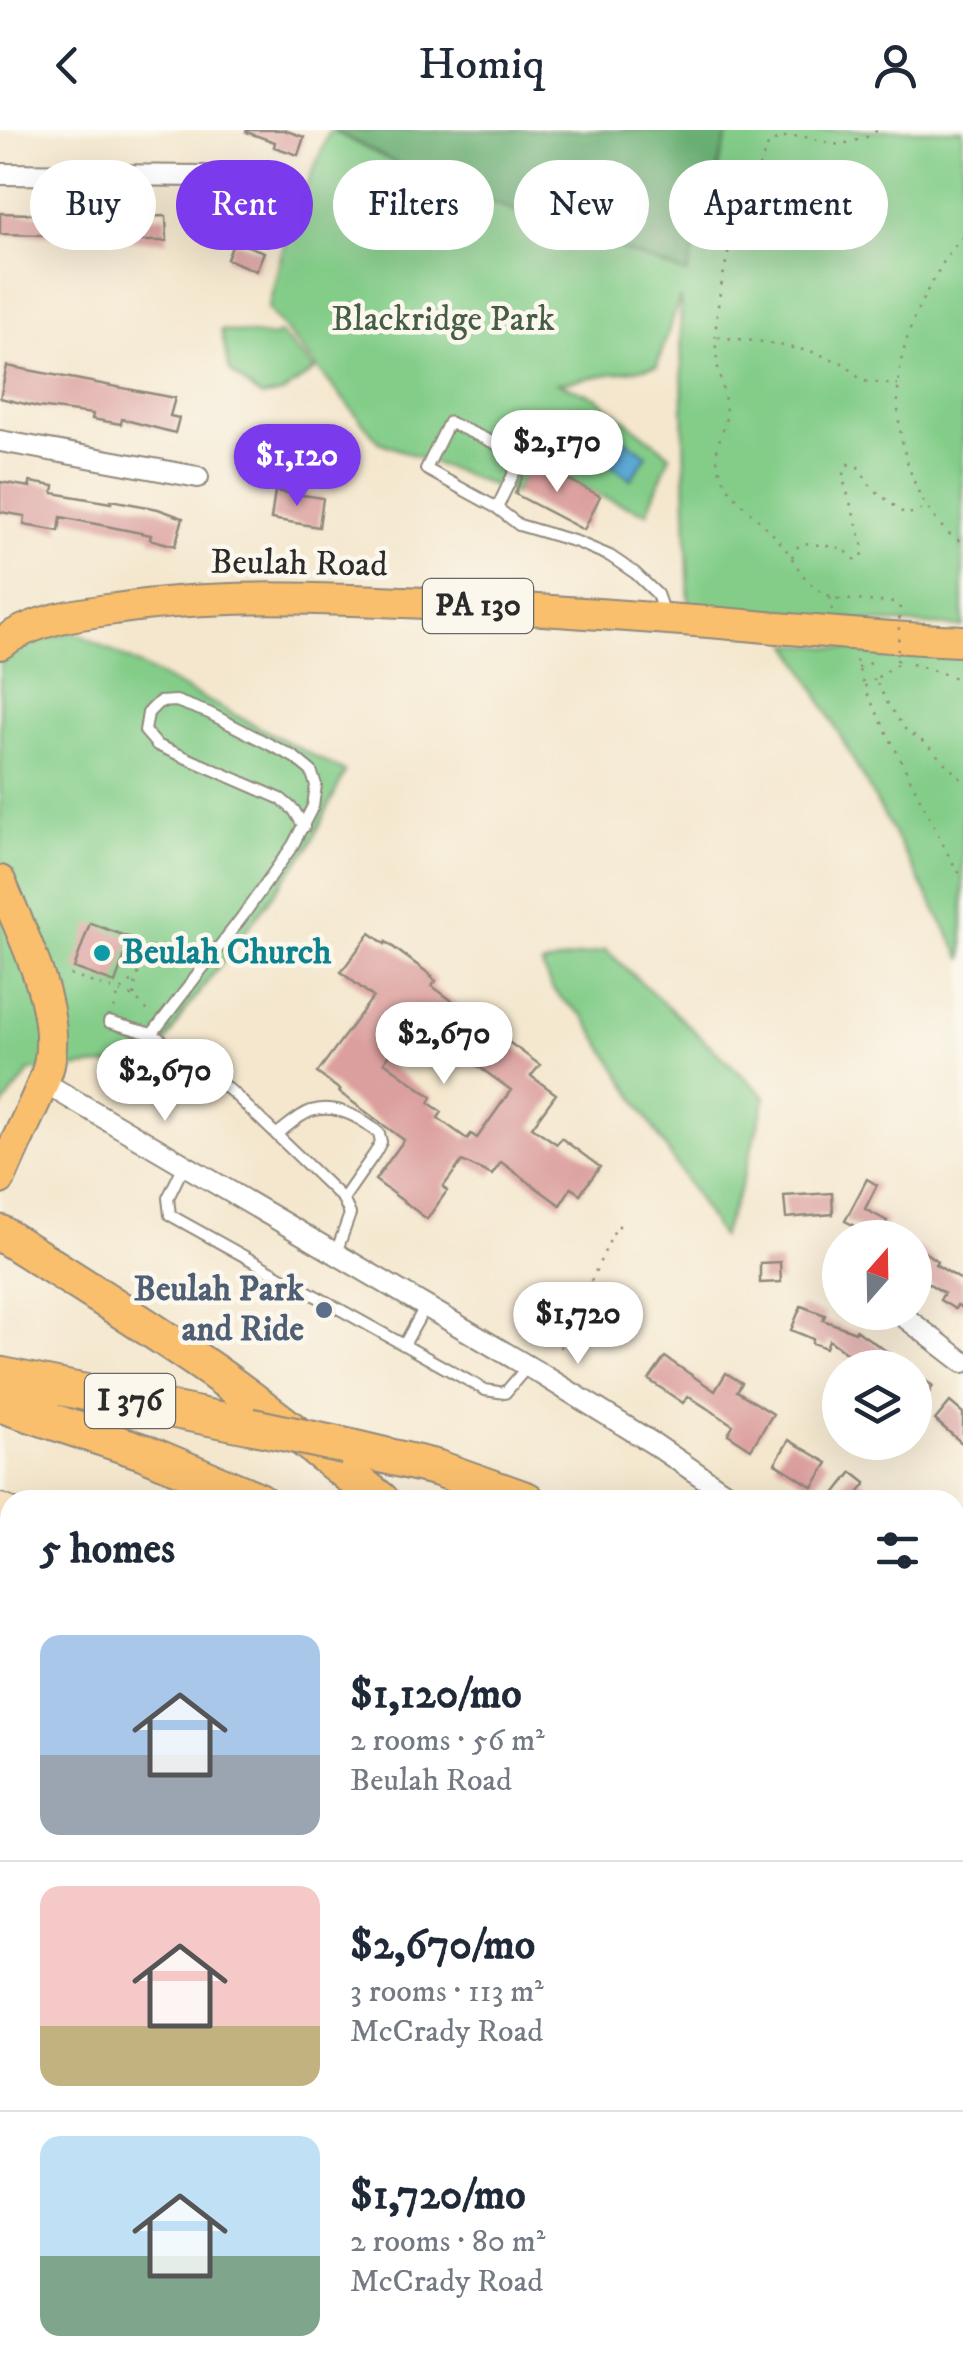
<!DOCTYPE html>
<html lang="en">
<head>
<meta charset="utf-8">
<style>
	:root { --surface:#fff; --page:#f2f2f3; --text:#1f2937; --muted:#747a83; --line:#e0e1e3; --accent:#7c3aed }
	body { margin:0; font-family:"IM FELL DW Pica",serif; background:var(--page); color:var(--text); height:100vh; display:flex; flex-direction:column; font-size:38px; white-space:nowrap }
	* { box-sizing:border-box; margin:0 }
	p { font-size:32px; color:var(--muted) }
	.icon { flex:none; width:55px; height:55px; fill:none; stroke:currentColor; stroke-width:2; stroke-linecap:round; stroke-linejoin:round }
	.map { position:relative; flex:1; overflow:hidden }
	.side { position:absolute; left:0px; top:1360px; width:965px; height:890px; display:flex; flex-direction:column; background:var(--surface); border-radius:30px 30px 0 0; box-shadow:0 10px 40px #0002 }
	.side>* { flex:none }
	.top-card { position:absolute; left:30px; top:30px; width:905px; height:90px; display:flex; gap:20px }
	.needle { width:65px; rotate:20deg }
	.fabs { position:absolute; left:822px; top:1090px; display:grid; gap:20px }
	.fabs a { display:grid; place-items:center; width:110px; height:110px; border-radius:50%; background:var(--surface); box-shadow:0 10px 40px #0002; font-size:50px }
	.price { position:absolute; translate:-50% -85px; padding:0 22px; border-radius:35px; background:#fff; color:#222; font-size:32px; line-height:65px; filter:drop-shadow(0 2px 5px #0008) }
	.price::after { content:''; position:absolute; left:50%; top:60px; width:30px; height:22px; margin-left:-15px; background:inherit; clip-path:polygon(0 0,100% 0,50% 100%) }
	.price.selected { background:var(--accent); color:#fff }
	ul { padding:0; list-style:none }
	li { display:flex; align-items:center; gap:30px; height:250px; padding:0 40px }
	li+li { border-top:2px solid var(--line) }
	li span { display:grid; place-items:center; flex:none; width:280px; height:200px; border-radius:20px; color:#555 }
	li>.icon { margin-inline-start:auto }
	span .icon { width:120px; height:120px; fill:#fffc; stroke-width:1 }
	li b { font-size:42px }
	h2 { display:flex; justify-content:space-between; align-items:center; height:120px; padding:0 40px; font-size:42px }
	.pill { padding:0 35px; border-radius:45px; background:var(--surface); box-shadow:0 10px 40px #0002; font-size:35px; line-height:90px }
	.pill.selected { background:var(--accent); color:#fff }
	header { display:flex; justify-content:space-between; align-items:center; height:130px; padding:0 40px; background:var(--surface); font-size:45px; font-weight:600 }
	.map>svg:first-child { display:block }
	.green { fill:#83cd89; stroke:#577c5a; stroke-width:2.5 }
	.forest { fill:#6ab075; stroke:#4a6e50; stroke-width:2.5 }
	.water { fill:#5ca9d5; stroke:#446a80; stroke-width:2.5 }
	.building { fill:#db9f9e; fill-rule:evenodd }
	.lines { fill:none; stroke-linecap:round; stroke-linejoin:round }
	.lane-casing { stroke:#90897c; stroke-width:14 }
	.street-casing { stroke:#90897c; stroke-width:24 }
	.secondary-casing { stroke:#90897c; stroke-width:31 }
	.primary-casing { stroke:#90897c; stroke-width:34 }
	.highway-casing { stroke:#90897c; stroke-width:39 }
	.path { stroke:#90897c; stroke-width:2.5; stroke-dasharray:2.5 8; stroke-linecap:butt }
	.lane { stroke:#fff; stroke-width:10 }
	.street { stroke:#fff; stroke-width:20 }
	.secondary { stroke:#fde5c5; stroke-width:28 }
	.primary { stroke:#f9bf6d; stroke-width:30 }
	.highway { stroke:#f9bf6d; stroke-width:35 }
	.highway-bridge-casing { stroke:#90897c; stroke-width:39; stroke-linecap:butt }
	.path-bridge { stroke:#90897c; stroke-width:2.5; stroke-dasharray:2.5 8; stroke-linecap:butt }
	.highway-bridge { stroke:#f9bf6d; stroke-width:35 }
	.culture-dot { fill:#0f9aa8; stroke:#fbf7ec; stroke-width:4 }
	.service-dot { fill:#5c6f8a; stroke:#fbf7ec; stroke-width:4 }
	.labels { text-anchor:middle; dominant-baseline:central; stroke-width:9; stroke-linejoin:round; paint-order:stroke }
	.shield { fill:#fbf7ec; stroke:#696865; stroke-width:2.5 }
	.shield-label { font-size:32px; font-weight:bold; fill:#2b2b2b }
	.park-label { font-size:35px; fill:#455c47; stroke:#fbf7ec }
	.street-label { font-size:35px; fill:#2b2b2b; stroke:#fbf7ec }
	.culture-label { font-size:35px; font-weight:bold; fill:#0d838f; stroke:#fbf7ec; text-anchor:start }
	.service-label { font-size:35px; font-weight:bold; fill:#4e5e75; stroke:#fbf7ec; text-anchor:end }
</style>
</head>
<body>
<header><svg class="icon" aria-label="back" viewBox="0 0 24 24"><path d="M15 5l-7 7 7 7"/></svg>Homiq<svg class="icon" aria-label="person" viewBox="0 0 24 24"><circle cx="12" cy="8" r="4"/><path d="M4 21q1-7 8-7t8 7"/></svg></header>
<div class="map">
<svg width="963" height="2250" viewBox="0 0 963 2250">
	<rect width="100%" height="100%" fill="#fbf7ec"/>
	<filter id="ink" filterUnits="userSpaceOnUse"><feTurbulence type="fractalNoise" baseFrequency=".01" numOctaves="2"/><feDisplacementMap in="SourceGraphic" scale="20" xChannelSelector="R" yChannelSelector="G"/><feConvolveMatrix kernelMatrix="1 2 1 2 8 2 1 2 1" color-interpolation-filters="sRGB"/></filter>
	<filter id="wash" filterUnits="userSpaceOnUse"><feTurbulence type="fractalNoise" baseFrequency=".0048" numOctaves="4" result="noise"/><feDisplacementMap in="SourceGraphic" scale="40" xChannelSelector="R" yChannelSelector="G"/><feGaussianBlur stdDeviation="2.25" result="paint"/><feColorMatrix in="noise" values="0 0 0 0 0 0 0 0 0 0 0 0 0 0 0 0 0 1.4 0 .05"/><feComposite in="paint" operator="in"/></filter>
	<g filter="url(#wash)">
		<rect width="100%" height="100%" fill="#f4e7ce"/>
		<!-- green -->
		<path class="green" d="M330 0 420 46 679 141 677 0H963V497L689 481 680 167 657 236 558 253 596 267 670 325 647 383 600 366 531 330 515 364 379 312 268 179 286 106Z
			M221 200 274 207 279 203 315 240 282 263 261 267 230 241Z
			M73 501 345 642 309 717 182 885 155 931 30 941 0 980V534L27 515Z
			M790 514 914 524H963V830Z
			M606 820 766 967 740 1059 721 1107 584 886C560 868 551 864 542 835Z"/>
		<!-- forest -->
		<path class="forest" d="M334 0H729L687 144 420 46Z
			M0 1950 10 1995V2240H55L56 2250H0Z"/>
		<!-- water -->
		<path class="water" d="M599 291 647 325 631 349 582 315Z"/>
		<g id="blocks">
			<!-- building -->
			<path class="building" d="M247 0H284L304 7 298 25 274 17 275 12 246 2Z
				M0 83 128 87 166 86 167 111H129V107L0 104Z
				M234 111 264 122 256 141 227 129Z
				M7 236 175 268 170 286 179 288 175 303 122 289 121 294 92 289 93 284 38 277 0 268Z
				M530 329 600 366 584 400 515 364Z
				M0 352 30 357V352L54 356 53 363 111 373V370L158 379 183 388 175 416 150 409 151 405 61 387 59 401 24 395 25 386 0 382Z
				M275 361 323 368 319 397 271 389Z
				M90 793 131 808 115 853 74 838Z
				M370 803 385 814 386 812 432 846 431 847 436 851 432 856 540 935 531 946 556 964 532 997 557 1014 561 1008 600 1037 580 1064 571 1058 560 1075 501 1032 492 1045 462 1031 443 1057 447 1061 427 1089 375 1050 404 1010 339 962 340 960 317 943 373 867 341 842ZM414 890 511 960 477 1008 471 1004 467 1009 438 988 442 982 429 973 432 967 384 932Z
				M867 1049 877 1055 865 1079 887 1091 879 1108 845 1091Z
				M832 1063 833 1084 786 1088 784 1066Z
				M915 1115 937 1131 935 1134 963 1151V1179L957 1175 955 1179 940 1170 944 1163 915 1145Z
				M780 1132 781 1152 760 1153V1133Z
				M801 1176 825 1185 823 1190 855 1202 856 1200 889 1223 888 1225 909 1238H868L829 1210 826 1218 812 1213 813 1209 791 1200Z
				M665 1227 715 1261 726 1243 742 1253 737 1261 773 1284 751 1319 728 1304 733 1295 688 1266 683 1273 649 1250Z
				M915 1244 933 1256 915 1286Z
				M950 1272 963 1283V1314L935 1290Z
				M789 1310 828 1333 813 1357 775 1333Z
				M852 1342 866 1353 853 1370H830Z"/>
		</g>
	</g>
	<g filter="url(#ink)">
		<use href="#blocks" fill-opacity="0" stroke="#90897c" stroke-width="2.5"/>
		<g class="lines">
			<!-- lane casing -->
			<g class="lane-casing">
				<path id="lane" d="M497 378 522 326 449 292 426 339 497 378 519 395 577 412 610 426 635 443 657 464 664 484
					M109 892 152 904 187 927 232 962 343 1069 350 1084 336 1123
					M152 904 242 787 293 715 313 676 316 655 311 641 294 627 209 583 176 571 159 572 148 583 145 601 157 615 281 669 294 680 304 697
					M277 1004C287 997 299 985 311 981 336 973 361 988 379 1003L381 1012 375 1023 343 1069
					M184 1035 168 1068 170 1085 485 1260 505 1263 527 1237
					M404 1215 425 1177"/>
			</g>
			<!-- street casing -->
			<g class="street-casing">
				<path id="street" d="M0 44 205 46 291 92
					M0 311 198 347
					M43 952 541 1244 654 1314 736 1370
					M836 1138 840 1141
					M898 1182 963 1232
					M955 1553 963 1561
					M0 1569 10 1578
					M300 2240 302 2250
					M726 2240 727 2250"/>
			</g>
			<!-- secondary casing -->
			<g class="secondary-casing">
				<path id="secondary" d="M0 1378 10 1382
					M955 1912 963 1915"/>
			</g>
			<!-- primary casing -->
			<g class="primary-casing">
				<path id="primary" d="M0 514C32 490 76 484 115 479 211 464 306 468 403 472 509 477 615 485 721 493 802 500 882 508 963 511
					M0 751C22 805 61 876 49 935 45 950 38 965 32 978 21 1002 10 1025 0 1049
					M0 1789 10 1836
					M96 2240 98 2250"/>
			</g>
			<!-- highway casing -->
			<g class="highway-casing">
				<path id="highway" d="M0 1103C71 1148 142 1192 211 1240 269 1281 325 1326 381 1370
					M0 1245 251 1296
					M0 1274 144 1322 258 1370
					M345 1316 437 1338 527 1370
					M955 1680 963 1689
					M955 1804 963 1810
					M955 1834 963 1840"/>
			</g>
			<!-- path -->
			<path class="path" d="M963 107C949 120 942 135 932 152 893 220 886 287 918 361 926 377 945 407 963 412
				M718 207 764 212 813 222 845 234 862 251 898 255
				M792 427 796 418 804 413 842 418 856 430 862 427 864 419 844 352V342L849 334 858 337 872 358 906 385 923 379
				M830 466C801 454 798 432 779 411 760 388 730 370 720 341 710 314 727 303 726 282 725 262 717 242 716 221 713 166 733 109 745 55L757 41 769 13 785 7 801 6 839 15 865 8 878 0
				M832 480 830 466 838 469
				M856 530 864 556
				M897 534 875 549 888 574 905 599 926 614 963 651
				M912 534 963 550
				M858 538 875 531
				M875 549 864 557 950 728 963 749
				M70 845 134 867 149 882
				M134 866 136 849 151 816
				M114 879 119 862 134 850
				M560 1218 617 1095 626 1100"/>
			<!-- lane -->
			<use href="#lane" class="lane"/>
			<!-- street -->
			<use href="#street" class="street"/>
			<!-- secondary -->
			<use href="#secondary" class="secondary"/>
			<!-- primary -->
			<use href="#primary" class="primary"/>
			<!-- highway -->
			<use href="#highway" class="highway"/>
			<!-- highway-bridge casing -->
			<g class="highway-bridge-casing">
				<path id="highway-bridge" d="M251 1296 345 1316"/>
			</g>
			<!-- path-bridge -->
			<path class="path-bridge" d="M838 469 896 473 900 478 897 534"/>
			<!-- highway-bridge -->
			<use href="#highway-bridge" class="highway-bridge"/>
		</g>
	</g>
	<!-- markers -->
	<circle class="culture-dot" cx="102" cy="823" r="10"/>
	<circle class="service-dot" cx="324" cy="1180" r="10"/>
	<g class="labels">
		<!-- shield labels -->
		<g class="shield">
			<rect x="423" y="449" width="110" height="54" rx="8"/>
			<rect x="85" y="1244" width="90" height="54" rx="8"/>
		</g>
		<g class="shield-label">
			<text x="478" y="476">PA 130</text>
			<text x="130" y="1271">I 376</text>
		</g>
		<!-- park labels -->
		<g class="park-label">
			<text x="443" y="190">Blackridge Park</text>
		</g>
		<!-- street labels -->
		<g class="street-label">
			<text transform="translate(299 434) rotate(1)">Beulah Road</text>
		</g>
		<!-- culture labels -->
		<g class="culture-label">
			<text x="122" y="823">Beulah Church</text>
		</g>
		<!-- service labels -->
		<g class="service-label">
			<text x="304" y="1160">Beulah Park<tspan x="304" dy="40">and Ride</tspan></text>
		</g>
	</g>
</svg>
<div class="fabs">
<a><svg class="needle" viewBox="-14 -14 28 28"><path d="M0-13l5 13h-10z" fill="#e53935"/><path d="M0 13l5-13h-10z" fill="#747a83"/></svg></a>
<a><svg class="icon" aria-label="layers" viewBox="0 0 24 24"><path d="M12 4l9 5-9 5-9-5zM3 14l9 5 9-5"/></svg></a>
</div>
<b class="price" style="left:557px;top:365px">$2,170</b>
<b class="price selected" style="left:297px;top:379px">$1,120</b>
<b class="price" style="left:444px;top:957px">$2,670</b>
<b class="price" style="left:165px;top:994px">$2,670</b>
<b class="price" style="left:578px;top:1237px">$1,720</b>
<div class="top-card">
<a class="pill">Buy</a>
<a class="pill selected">Rent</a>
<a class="pill">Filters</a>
<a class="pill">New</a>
<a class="pill">Apartment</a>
</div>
<section class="side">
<h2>5 homes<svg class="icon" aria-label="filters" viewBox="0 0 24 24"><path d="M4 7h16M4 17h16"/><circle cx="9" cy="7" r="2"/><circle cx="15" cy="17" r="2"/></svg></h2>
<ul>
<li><span style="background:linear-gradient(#a9c7e8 60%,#9aa5b1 0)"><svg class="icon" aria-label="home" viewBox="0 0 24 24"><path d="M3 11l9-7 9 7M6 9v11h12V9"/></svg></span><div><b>$1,120/mo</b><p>2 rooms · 56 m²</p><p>Beulah Road</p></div></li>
<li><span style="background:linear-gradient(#f6c9c9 70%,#c2b280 0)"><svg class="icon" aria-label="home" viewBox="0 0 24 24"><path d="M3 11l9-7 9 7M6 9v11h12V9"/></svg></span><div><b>$2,670/mo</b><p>3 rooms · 113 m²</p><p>McCrady Road</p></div></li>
<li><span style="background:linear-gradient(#bfe0f5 60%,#7fa58c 0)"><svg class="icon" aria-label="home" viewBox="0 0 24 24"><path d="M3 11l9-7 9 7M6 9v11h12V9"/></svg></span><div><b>$1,720/mo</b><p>2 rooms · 80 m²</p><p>McCrady Road</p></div></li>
</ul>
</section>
</div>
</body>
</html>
